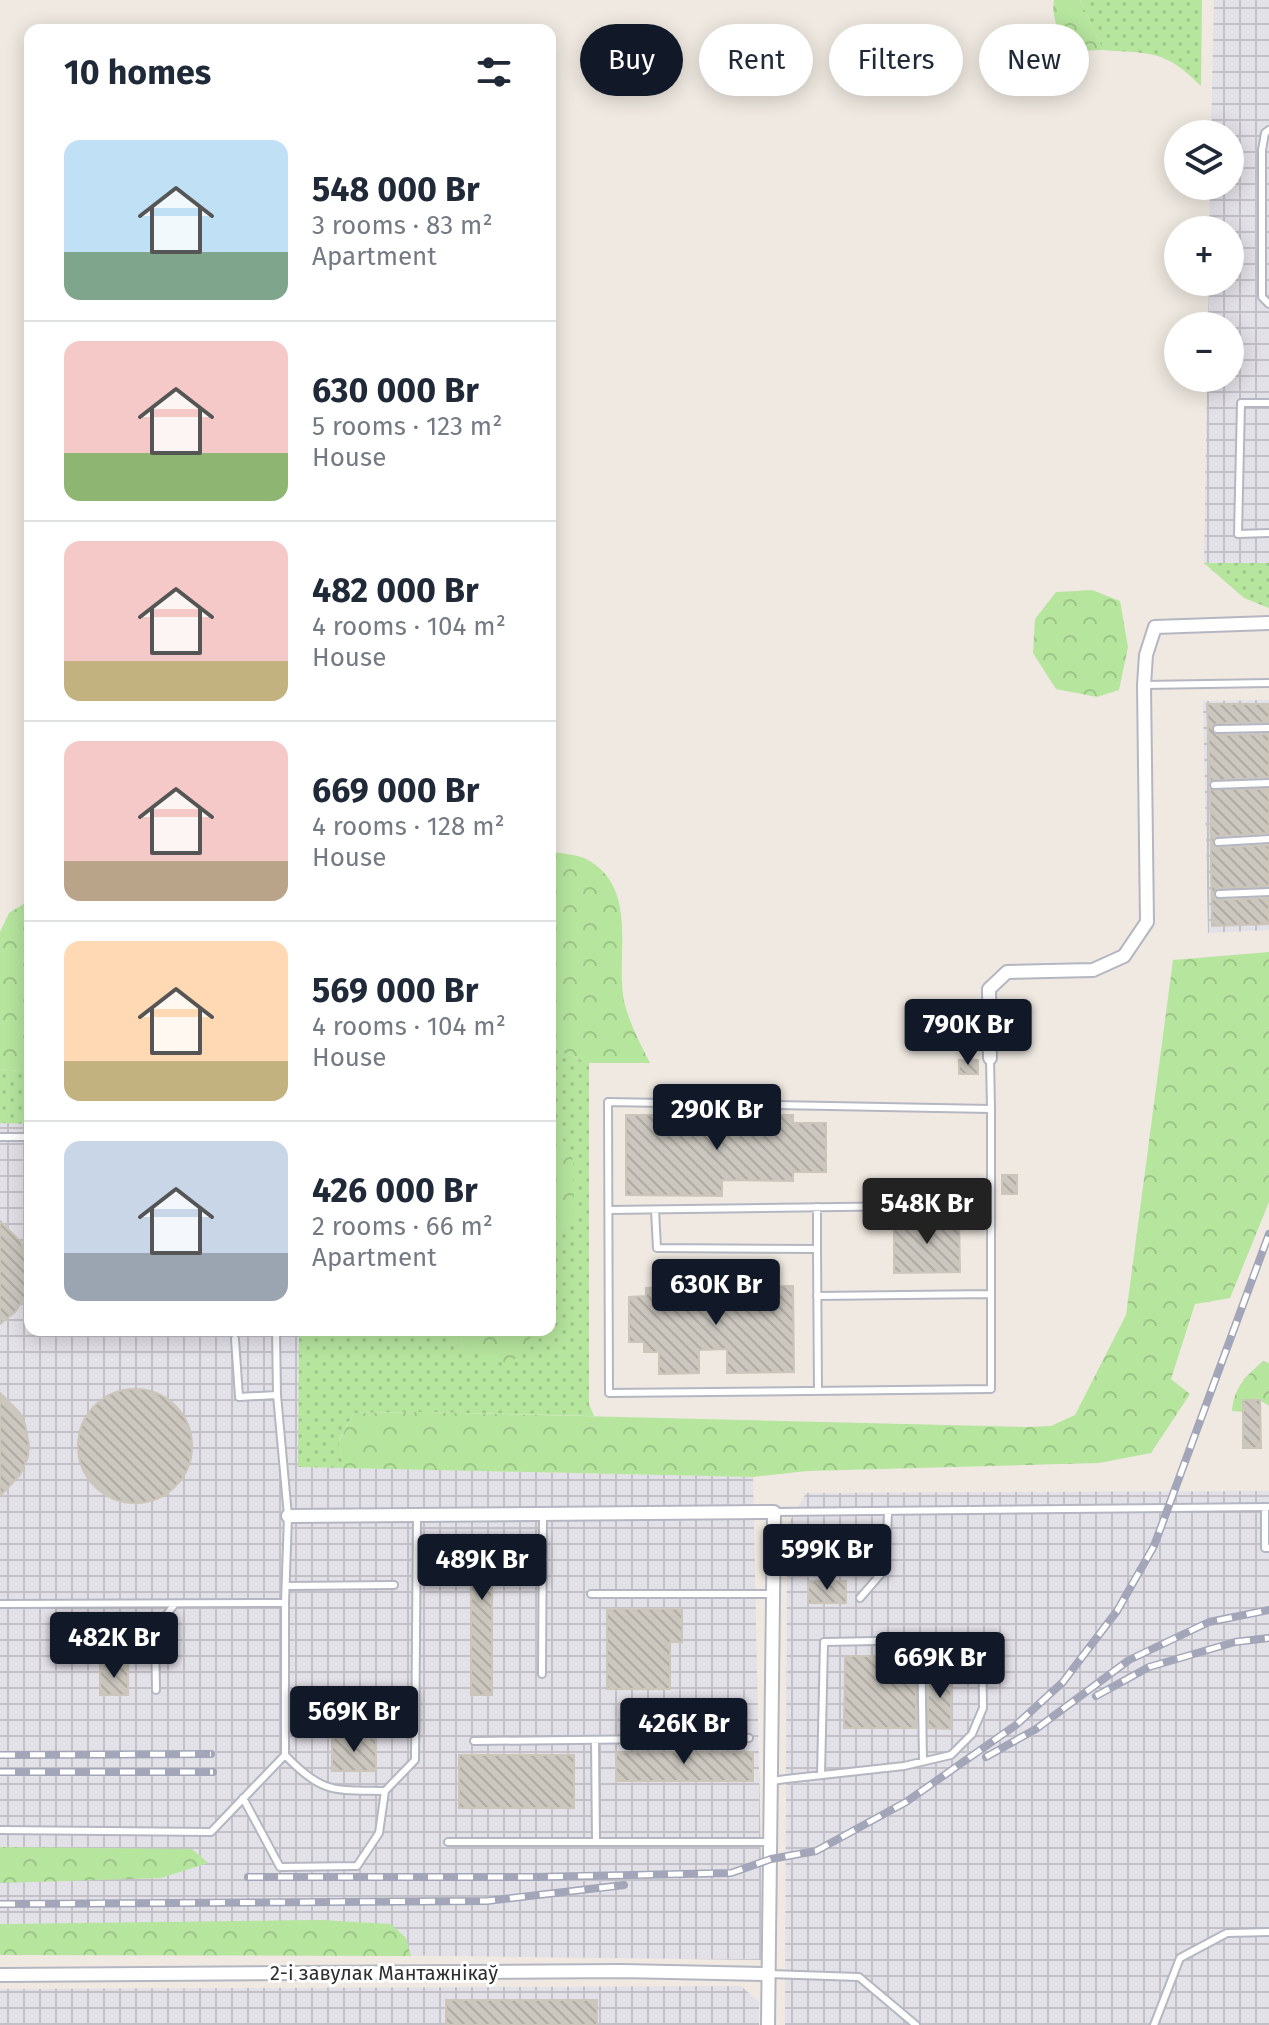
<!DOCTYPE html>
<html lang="en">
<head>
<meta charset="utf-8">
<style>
	:root { --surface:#fff; --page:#f2f2f3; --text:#1f2937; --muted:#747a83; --line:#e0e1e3; --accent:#111827 }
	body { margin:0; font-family:"Fira Sans",sans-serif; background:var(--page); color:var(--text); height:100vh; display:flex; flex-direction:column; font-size:30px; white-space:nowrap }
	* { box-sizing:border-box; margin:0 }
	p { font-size:26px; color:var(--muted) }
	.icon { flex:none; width:44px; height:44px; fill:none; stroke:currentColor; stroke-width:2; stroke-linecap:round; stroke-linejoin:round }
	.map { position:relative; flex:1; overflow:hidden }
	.drawer { position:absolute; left:24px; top:24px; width:532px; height:1312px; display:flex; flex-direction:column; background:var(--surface); border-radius:16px; box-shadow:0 4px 20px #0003 }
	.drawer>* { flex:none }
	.banner { position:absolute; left:580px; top:24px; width:568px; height:72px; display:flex; gap:16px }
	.controls { position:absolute; left:1164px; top:120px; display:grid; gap:16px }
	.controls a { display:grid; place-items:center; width:80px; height:80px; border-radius:50%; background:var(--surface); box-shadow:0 4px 20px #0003; font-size:40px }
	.price { position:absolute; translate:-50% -68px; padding:0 18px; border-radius:8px; background:var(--accent); color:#fff; font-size:26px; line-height:52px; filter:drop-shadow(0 2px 4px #0008) }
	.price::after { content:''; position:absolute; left:50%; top:48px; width:24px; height:18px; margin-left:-12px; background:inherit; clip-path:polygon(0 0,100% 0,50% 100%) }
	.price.active { background:#222; color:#fff }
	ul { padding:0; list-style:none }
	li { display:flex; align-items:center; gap:24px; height:200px; padding:0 40px }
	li+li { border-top:2px solid var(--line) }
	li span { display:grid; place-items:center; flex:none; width:224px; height:160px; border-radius:16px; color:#555 }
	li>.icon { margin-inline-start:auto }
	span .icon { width:96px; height:96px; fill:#fffc; stroke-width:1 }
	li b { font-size:34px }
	h2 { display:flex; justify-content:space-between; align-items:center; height:96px; padding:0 40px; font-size:34px }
	.tag { padding:0 28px; border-radius:36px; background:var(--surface); box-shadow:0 4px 20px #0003; font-size:28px; line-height:72px }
	.tag.active { background:var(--accent); color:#fff }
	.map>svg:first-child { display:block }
	.industrial { fill:url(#industrial-grid) }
	.grass { fill:url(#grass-dots) }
	.forest { fill:url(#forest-crowns) }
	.building { fill:url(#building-back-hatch); stroke:#cbc5ba; stroke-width:2 }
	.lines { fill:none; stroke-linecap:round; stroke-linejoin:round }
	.service-casing { stroke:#b4b7c1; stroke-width:10 }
	.minor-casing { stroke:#b4b7c1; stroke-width:16 }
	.service { stroke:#fff; stroke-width:6 }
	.minor { stroke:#fff; stroke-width:12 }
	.rail-casing { stroke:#a3a6b8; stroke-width:8 }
	.rail { stroke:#fff; stroke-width:5; stroke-dasharray:15; stroke-linecap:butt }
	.labels { text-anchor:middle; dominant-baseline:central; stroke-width:6; stroke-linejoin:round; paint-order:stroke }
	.street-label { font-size:20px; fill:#2e2e2e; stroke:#fff }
</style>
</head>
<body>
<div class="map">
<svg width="1269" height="2025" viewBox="0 0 1269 2025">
	<defs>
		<pattern id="industrial-grid" width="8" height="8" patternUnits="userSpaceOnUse" patternTransform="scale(2)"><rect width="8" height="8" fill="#e3e1e8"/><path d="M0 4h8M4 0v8" fill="none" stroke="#c3c1c7"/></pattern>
		<pattern id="grass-dots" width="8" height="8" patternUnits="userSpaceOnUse" patternTransform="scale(2)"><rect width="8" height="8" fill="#b6e59e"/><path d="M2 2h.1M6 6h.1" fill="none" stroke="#9dc588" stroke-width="1.8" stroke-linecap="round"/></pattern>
		<pattern id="forest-crowns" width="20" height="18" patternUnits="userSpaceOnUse" patternTransform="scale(2)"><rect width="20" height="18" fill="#b6e59e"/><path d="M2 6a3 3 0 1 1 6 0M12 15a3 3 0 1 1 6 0" fill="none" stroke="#9dc588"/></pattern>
		<pattern id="building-back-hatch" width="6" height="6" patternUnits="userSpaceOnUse" patternTransform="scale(2)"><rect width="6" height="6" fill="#cbc7bf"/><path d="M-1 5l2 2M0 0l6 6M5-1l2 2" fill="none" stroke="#afaba4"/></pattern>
	</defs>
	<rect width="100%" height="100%" fill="#efe9e1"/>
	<!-- industrial -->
	<path class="industrial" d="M1214 0H1269V563H1204L1207 378H1230V326H1208L1209 282H1230V230H1209L1210 186H1230V134H1211Z
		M1269 700V930L1208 933 1203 701Z
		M0 1123 30 1124V1330H299L298 1467 753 1477 763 1960 292 1954 0 1955Z
		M1269 1491V2025H785L787 1526 806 1493Z
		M741 1986 759 2002V2025H0V1989Z"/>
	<!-- grass -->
	<path class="grass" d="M1080 0H1202L1201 86C1164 49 1152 54 1103 50Z
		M1204 563H1269V608L1244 598Z
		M550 1029 559 1051 589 1063V1404L594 1416 422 1412 354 1413 339 1440 343 1468 298 1467 299 1330H453L463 1348 530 1338 531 1330H550V1250L574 1219 559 1132 550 1129Z
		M0 1069 30 1072V1124L0 1123Z"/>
	<!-- forest -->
	<path class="forest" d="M1054 0H1080L1103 50 1079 51 1059 39 1053 10Z
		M1092 590 1120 601 1128 647 1119 690 1097 697 1056 689 1033 653 1035 619 1056 592Z
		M550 851C561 854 576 854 586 859 640 887 615 956 624 1001 629 1023 640 1043 650 1063H589L559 1051 550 1029V983L552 978Z
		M30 900V1072L0 1069V932L9 913Z
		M1269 952V1202L1230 1298 1195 1304 1171 1379 1190 1394 1151 1453 1099 1463 807 1471 753 1477 343 1468 339 1441 354 1413 422 1412 1028 1427 1051 1426 1075 1415 1126 1315 1173 960Z
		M550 1129 559 1132 573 1160 574 1220 550 1250Z
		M453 1330H531V1337L510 1365 463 1348Z
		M1263 1361 1269 1363V1406L1260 1400H1244L1243 1412 1232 1411C1234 1387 1246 1376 1263 1361Z
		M0 1847 192 1849 208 1863 161 1878 0 1883Z
		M321 1920 391 1924 406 1938 411 1956 0 1955V1924Z"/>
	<!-- building -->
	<path class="building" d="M1207 704H1269V722L1217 723 1211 728 1217 735 1269 734V777L1210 781Z
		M1210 789H1269V833L1218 836 1212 842 1218 848 1269 845V886L1219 888 1213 893 1214 898 1219 900 1269 898V924L1212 926Z
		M959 1060H978V1074H959Z
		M626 1115H793V1123H826V1172H793V1181L722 1180V1196L626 1195Z
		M1002 1175H1017V1194H1002Z
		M959 1219 960 1272 894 1273V1220Z
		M0 1221 21 1242 30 1267 26 1295 15 1312 0 1324Z
		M793 1286 794 1372 727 1373V1349L699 1350V1373L659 1374V1352H644V1342H629V1297L646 1296V1288Z
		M78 1446a57 57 0 1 1 114 0a57 57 0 1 1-114 0Z
		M0 1393 20 1413 25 1424 29 1445 28 1457 20 1475 0 1496Z
		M1243 1400H1260L1261 1448H1243Z
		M456 1539H509V1570H492V1695H471V1570H456Z
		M808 1581H846V1603H808Z
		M607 1609H682V1642H670V1689H607Z
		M845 1656H887V1670L916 1671V1728H844Z
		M100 1664H128V1695H100Z
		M928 1671H951V1729L928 1728Z
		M332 1738H376V1771H332Z
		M616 1752H753V1781H616Z
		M459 1755H574V1808H459Z
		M446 2000H597V2025H446Z"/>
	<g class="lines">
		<!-- service casing -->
		<g class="service-casing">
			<path id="service" d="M1269 130 1265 133 1262 150V297L1269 304
				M1269 403H1241L1238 534 1269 533
				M1144 685 1269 683
				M1217 729 1269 728
				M1214 785 1269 783
				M1218 842 1269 839
				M1219 894 1269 892
				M990 1058 991 1109V1389L609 1393 608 1102 991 1109
				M0 1137H30
				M609 1210 991 1205
				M655 1210 657 1248 817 1249V1207
				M817 1249 818 1391
				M817 1296 991 1294
				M235 1339 239 1397 277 1395
				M1265 1507V1548H1269
				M774 1512 1269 1507
				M286 1586 394 1585
				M591 1594H774
				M860 1598 886 1568 888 1511
				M0 1604 285 1603 288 1516 277 1395 276 1330
				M921 1640 923 1761
				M542 1674 543 1514
				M156 1690 155 1629 175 1604
				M595 1740 596 1842
				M474 1741 749 1738
				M285 1755C322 1794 334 1790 385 1791L415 1760 417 1515
				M772 1781 786 1779 904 1766 951 1755 972 1734 983 1708 982 1639 824 1642 821 1775
				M243 1798 280 1867 357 1866 379 1833 385 1791
				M0 1830 211 1832 285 1755V1603
				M448 1842H771
				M769 1974 859 1977 916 2025
				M1154 2025 1180 1958 1227 1933 1269 1932"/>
		</g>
		<!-- minor casing -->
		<g class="minor-casing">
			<path id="minor" d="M990 1058 989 989 1007 972 1093 970 1124 956 1147 922 1144 685 1146 655 1155 627 1269 623
				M288 1516 774 1512 768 2025
				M0 1975 622 1971 768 1974"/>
		</g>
		<!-- service -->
		<use href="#service" class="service"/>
		<!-- minor -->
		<use href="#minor" class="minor"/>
		<!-- rail casing -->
		<g class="rail-casing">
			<path id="rail" d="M1096 1696 1149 1667 1235 1642 1269 1638
				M0 1755 211 1754
				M986 1757 1036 1729 1129 1660 1209 1622 1269 1610
				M0 1772H213
				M248 1877H534L731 1873 771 1859 816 1851 906 1802 1016 1725 1063 1682 1117 1611 1154 1546 1269 1234
				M0 1904 487 1901 624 1885"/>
		</g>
		<!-- rail -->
		<use href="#rail" class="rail"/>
	</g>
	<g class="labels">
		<!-- street labels -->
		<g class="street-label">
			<text x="384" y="1973">2-і завулак Мантажнікаў</text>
		</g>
	</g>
</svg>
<div class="controls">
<a><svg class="icon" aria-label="layers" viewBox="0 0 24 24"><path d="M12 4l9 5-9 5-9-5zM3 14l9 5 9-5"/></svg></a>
<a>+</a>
<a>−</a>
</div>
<b class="price" style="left:968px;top:1067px">790K Br</b>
<b class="price" style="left:717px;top:1152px">290K Br</b>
<b class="price active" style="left:927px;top:1246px">548K Br</b>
<b class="price" style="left:716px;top:1327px">630K Br</b>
<b class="price" style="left:827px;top:1592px">599K Br</b>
<b class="price" style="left:482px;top:1602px">489K Br</b>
<b class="price" style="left:114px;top:1680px">482K Br</b>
<b class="price" style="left:940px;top:1700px">669K Br</b>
<b class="price" style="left:354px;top:1754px">569K Br</b>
<b class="price" style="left:684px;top:1766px">426K Br</b>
<div class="banner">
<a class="tag active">Buy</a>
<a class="tag">Rent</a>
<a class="tag">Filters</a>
<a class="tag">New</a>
</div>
<section class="drawer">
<h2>10 homes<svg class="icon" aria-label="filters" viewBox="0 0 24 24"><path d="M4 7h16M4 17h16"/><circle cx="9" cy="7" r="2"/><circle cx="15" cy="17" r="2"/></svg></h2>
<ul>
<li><span style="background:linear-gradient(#bfe0f5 70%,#7fa58c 0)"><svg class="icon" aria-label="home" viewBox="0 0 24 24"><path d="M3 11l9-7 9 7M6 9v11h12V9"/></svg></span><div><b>548 000 Br</b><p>3 rooms · 83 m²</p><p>Apartment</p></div></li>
<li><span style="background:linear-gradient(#f6c9c9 70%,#8fb573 0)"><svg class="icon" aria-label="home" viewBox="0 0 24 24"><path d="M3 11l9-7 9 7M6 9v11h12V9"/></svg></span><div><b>630 000 Br</b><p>5 rooms · 123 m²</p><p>House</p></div></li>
<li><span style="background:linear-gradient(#f6c9c9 75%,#c2b280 0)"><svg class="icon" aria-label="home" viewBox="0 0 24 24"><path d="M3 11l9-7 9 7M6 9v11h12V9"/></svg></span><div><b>482 000 Br</b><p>4 rooms · 104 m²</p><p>House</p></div></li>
<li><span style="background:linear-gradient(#f6c9c9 75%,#b9a48a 0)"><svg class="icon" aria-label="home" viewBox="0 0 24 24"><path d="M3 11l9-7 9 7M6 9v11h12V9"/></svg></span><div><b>669 000 Br</b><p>4 rooms · 128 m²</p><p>House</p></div></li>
<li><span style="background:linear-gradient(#ffd9b3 75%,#c2b280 0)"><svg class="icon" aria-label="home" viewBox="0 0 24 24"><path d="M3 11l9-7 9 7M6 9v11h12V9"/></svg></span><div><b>569 000 Br</b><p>4 rooms · 104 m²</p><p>House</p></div></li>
<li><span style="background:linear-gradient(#c9d6e8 70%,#9aa5b1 0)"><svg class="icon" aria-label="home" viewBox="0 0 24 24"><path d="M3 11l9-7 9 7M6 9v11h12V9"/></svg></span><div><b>426 000 Br</b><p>2 rooms · 66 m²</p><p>Apartment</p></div></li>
</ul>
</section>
</div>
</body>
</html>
